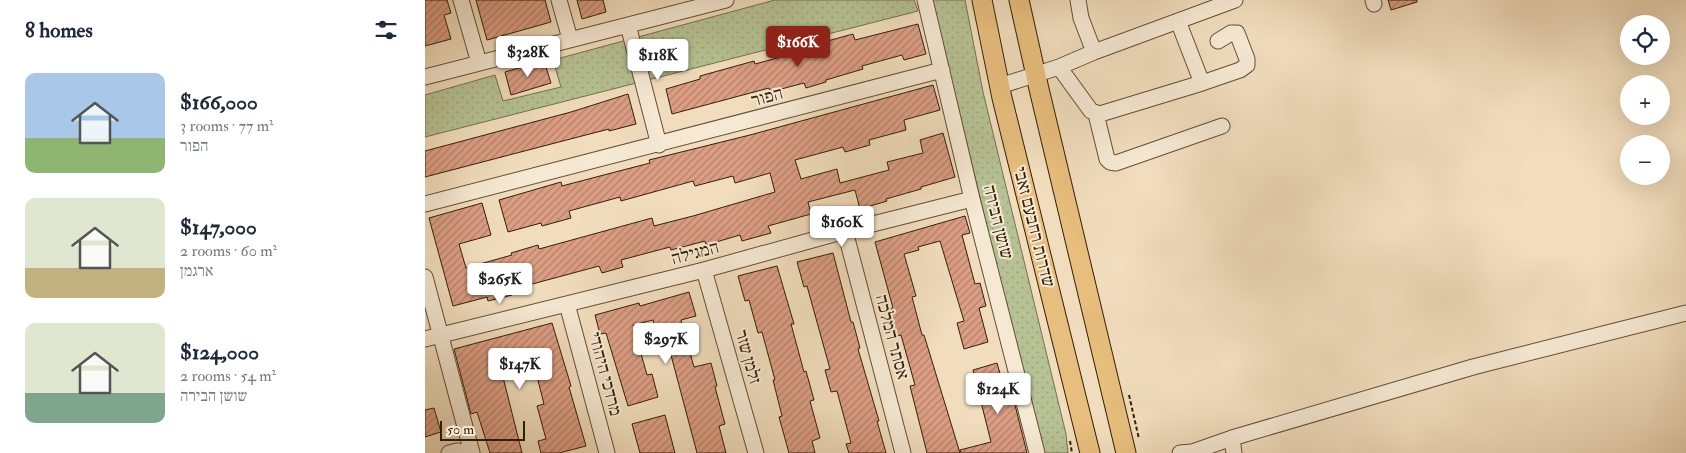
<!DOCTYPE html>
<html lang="en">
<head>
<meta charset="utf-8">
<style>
	:root { --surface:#fff; --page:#f2f2f3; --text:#1f2937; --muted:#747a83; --accent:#8f2418 }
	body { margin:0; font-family:"IM FELL Double Pica","Frank Ruhl Libre",serif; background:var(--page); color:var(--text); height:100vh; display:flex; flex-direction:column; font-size:19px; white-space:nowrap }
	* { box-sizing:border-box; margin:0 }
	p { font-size:16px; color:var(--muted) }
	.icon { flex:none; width:28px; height:28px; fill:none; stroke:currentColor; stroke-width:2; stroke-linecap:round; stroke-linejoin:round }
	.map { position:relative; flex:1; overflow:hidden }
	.side { display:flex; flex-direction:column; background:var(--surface); width:425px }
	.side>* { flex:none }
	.tools { position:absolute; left:1195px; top:15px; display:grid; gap:10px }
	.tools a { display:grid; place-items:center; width:50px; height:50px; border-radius:50%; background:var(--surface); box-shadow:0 5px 20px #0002; font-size:25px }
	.scale { position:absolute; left:15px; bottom:12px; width:85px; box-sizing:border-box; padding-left:5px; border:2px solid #351d07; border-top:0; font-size:14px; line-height:18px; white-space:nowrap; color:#351d07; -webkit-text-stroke:4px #f6e9d4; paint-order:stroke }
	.price { position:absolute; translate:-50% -42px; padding:0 11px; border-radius:5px; background:#fff; color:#222; font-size:16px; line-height:32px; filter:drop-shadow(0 1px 2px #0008) }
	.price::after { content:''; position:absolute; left:50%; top:30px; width:15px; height:11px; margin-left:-8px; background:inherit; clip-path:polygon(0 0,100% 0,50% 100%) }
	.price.active { background:var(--accent); color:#fff }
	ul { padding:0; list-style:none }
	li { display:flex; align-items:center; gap:15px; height:125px; padding:0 25px }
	li span { display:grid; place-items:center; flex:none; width:140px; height:100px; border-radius:10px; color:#555 }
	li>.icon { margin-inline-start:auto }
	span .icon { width:60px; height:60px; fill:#fffc; stroke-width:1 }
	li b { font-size:21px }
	h2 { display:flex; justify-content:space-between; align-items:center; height:60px; padding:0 25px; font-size:21px }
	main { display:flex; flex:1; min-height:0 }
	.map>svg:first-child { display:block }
	.park { fill:url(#park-dots); stroke:#76704e }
	.building { fill:url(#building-hatch); stroke:#351d07 }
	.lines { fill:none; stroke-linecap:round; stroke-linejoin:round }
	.minor-casing { stroke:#644d34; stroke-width:17 }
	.major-casing { stroke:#351d07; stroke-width:21 }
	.path { stroke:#351d07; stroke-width:2; stroke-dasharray:4 2.5; stroke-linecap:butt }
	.minor { stroke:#f6e9d4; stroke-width:15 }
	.major { stroke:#e8be7e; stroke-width:19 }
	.labels { text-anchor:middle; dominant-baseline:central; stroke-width:4; stroke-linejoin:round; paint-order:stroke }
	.street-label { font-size:18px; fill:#351d07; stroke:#f6e9d4 }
</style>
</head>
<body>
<main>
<section class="side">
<h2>8 homes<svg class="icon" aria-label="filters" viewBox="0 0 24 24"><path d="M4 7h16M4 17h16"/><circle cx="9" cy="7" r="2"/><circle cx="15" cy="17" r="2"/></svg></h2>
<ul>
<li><span style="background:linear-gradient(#a9c7e8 65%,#8fb573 0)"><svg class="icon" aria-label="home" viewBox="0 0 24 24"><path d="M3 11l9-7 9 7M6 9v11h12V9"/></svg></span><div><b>$166,000</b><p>3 rooms · 77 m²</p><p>הפור</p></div></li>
<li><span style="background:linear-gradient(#dfe7d0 70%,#c2b280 0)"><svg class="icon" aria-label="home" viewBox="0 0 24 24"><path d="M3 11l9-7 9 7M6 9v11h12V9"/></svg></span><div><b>$147,000</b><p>2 rooms · 60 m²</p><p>ארגמן</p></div></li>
<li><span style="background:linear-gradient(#dfe7d0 70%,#7fa58c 0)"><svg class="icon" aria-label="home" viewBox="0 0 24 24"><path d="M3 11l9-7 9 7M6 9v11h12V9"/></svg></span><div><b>$124,000</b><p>2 rooms · 54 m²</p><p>שושן הבירה</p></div></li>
</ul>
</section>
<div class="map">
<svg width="1261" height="453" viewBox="0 0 1261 453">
	<defs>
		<pattern id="park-dots" width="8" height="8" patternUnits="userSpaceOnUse" patternTransform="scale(1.25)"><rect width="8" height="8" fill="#b6c294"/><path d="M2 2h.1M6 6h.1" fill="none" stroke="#9da67e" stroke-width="1.8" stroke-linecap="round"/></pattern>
		<pattern id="building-hatch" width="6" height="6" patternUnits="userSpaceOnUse" patternTransform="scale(1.25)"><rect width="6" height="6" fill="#dc9e84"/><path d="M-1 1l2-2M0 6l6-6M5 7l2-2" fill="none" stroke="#b3806a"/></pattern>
	</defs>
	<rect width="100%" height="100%" fill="#f1ddbd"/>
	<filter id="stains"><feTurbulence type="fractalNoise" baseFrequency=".004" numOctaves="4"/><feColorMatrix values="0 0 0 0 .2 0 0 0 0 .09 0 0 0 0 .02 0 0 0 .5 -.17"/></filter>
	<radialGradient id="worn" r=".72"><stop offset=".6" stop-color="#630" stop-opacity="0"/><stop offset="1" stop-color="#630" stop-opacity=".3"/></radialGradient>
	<!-- park -->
	<path class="park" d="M350 0H489L493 11 0 137V95L70 75 78 101 136 87 128 60Z
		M507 0H540L558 92 641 434 643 453H617Z"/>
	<!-- building -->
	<path class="building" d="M0 0H22L26 13 19 15 26 39 0 46Z
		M51 0H120L126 22 62 40Z
		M152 0H178L181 12 157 19Z
		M963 0H992V2L966 10Z
		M493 24 501 54 479 60 477 55 437 66 438 69 401 80V82L381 88 379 83 345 92 344 88 247 114 241 89 275 79V76L329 61 330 64 371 53 370 50 428 34 430 40Z
		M119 61 126 83 86 95 80 72Z
		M508 85 515 110 479 120 481 130 444 140 445 145 420 152 418 147 370 160 376 179 412 169 415 183 464 170 462 162 498 153 495 140 518 133 530 177 496 187V189L461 199 462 201 435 209 430 190 383 202 386 214 343 226 346 233 317 241 315 235 281 245 280 241 246 250 245 247 196 260 198 267 177 273 174 266 85 290 87 295 63 301 62 297 28 306 4 218 57 203 66 235 34 244 41 268 87 255 86 253 113 245 114 249 227 218 229 226 268 216 350 192 345 173 310 183 308 176 270 186 268 181 196 201 195 197 144 211 146 218 117 226 116 223 83 232 74 200 136 182 137 186 175 176 225 163 224 160 325 135Z
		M203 94 211 124 184 131V129L153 137 0 177V151L146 112Z
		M540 216 545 233 537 235 550 284 555 283 561 306 554 308 563 342 539 349 532 323 539 321 515 241 493 247 494 250 479 254 491 296 487 297 497 335H499L535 453H502L485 386 490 385 476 335 469 337 461 310 468 308 450 242Z
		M408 253 426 322H428L435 348 433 349 454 421H452L461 453H424L421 444 426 443 412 391 406 392 400 370 405 369 382 286 379 287 372 262Z
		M352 266 369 324H366L379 372 381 371 389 400 385 401 395 438 387 441 390 453H364L354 417 357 416 348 380H350L337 332 333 333 324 300 320 301 313 276Z
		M264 292 271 316 256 320 269 367 286 363 292 386 290 387 300 424 294 426 301 453H272L238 325 230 327 228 320 208 325 222 375 227 374 233 397 203 406 181 333 175 334 170 315 214 303 215 306Z
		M127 323 146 386 144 387 161 446 134 453H116L113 441 121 439 112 406 119 404 107 357 97 359 96 355 74 361 97 453H65L52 412 46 414 29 349Z
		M572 363 583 402 589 401 602 453H536L535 450 566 442 548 370Z
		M9 408 16 432 0 437V410Z
		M240 415 250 453H215L207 424Z"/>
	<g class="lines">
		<!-- minor casing -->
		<g class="minor-casing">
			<path id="minor" d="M36 0 54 63
				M134 0 145 39
				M500 0 547 199 612 453
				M653 0 656 18 669 52
				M948 0 949 4
				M753 21 777 83 815 70 822 65V59L812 33H806L793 41
				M203 25 234 145
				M634 67 666 111 675 114 777 83
				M0 77 301 0
				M575 86 634 67 669 52 810 0
				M671 114 682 159 685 162 691 163 797 126
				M0 204 517 70
				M420 231 478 453
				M279 270 331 453
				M0 277 47 453
				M142 304 182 453
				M0 339 279 270 420 231 547 199
				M807 438 1048 367 1261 313
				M24 453 32 451 43 453
				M755 453 767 452 807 438 809 453"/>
		</g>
		<!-- major casing -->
		<g class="major-casing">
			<path id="major" d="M557 0 577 98 665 453
				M594 0 614 89 701 453"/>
		</g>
		<!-- path -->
		<path class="path" d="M704 395 714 439
			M645 441 647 453"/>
		<!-- minor -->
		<use href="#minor" class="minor"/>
		<!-- major -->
		<use href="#major" class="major"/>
	</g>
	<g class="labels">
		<!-- street labels -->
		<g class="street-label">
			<text transform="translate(342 97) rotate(-15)">הפור</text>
			<text transform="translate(573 222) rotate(76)">שושן הבירה</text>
			<text transform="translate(609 227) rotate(76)">שדרות רחבעם זאבי</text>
			<text transform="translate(270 253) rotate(-15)">המגילה</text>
			<text transform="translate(467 337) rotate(75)">אסתר המלכה</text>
			<text transform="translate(323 357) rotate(74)">זלמן שזר</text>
			<text transform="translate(180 374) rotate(75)">מרדכי היהודי</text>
		</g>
	</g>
	<rect width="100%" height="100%" filter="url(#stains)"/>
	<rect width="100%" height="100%" fill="url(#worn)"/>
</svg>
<div class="tools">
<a><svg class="icon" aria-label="locate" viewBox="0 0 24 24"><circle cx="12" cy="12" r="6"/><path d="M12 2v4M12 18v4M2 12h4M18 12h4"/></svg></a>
<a>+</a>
<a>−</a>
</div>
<div class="scale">50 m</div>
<b class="price active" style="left:373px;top:68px">$166K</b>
<b class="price" style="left:103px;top:78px">$328K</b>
<b class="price" style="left:233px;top:81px">$118K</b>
<b class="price" style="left:417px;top:248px">$160K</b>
<b class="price" style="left:75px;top:305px">$265K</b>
<b class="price" style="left:241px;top:365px">$297K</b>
<b class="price" style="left:95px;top:390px">$147K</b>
<b class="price" style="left:573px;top:415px">$124K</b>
</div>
</main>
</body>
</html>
